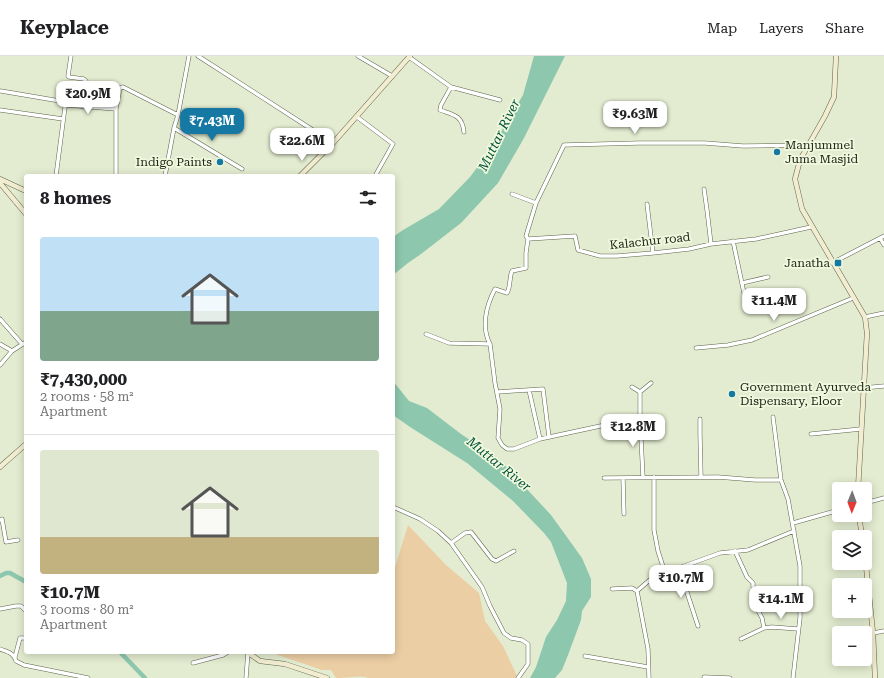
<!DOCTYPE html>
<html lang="en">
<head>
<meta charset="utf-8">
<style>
	:root { --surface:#fff; --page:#f2f2f2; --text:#202124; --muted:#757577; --line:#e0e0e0; --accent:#1579a4 }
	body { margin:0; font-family:"Roboto Serif",serif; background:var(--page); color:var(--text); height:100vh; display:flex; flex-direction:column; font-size:15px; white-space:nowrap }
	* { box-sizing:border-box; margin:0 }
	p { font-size:13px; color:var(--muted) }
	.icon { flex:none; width:22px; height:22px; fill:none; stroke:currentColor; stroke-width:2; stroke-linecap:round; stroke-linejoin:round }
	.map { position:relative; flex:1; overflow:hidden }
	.details { position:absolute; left:24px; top:118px; width:371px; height:480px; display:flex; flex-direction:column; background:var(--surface); border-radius:4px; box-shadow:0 2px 10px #0003 }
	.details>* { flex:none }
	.needle { width:26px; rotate:181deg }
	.tools { position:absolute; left:832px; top:426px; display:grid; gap:8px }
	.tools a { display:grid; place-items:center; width:40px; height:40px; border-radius:4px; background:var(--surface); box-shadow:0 2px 10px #0003; font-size:20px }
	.price { position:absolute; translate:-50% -34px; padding:0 9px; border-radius:8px; background:#fff; color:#222; font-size:13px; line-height:26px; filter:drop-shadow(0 1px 2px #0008) }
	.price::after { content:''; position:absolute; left:50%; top:24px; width:12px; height:9px; margin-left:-6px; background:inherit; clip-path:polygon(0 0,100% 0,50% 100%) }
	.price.active { background:var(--accent); color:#fff }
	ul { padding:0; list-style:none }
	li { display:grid; align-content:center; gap:8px; height:212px; padding:0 16px }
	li+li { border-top:1px solid var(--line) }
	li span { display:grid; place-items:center; height:124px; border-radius:4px; color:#555 }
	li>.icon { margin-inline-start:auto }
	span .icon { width:72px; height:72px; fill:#fffc; stroke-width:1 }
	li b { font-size:17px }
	h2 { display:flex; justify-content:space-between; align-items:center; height:48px; padding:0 16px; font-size:17px }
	header { display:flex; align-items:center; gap:24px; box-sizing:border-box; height:56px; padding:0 20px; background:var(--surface); border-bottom:1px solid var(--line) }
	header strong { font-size:19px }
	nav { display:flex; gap:22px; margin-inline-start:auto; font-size:14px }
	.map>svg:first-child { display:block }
	.green { fill:#ebcea4 }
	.water { fill:#8dc7ae }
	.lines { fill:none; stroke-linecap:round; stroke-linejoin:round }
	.canal { stroke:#8dc7ae; stroke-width:4.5 }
	.street-casing { stroke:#5d644c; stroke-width:4.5 }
	.secondary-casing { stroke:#5d644c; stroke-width:5.5 }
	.street { stroke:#fff; stroke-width:3.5 }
	.secondary { stroke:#f2edd0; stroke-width:4.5 }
	.poi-dot { fill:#1579a4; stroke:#f0f9dd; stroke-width:1.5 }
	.labels { text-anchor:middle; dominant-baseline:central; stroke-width:3.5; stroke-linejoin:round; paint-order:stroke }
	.poi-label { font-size:12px; fill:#23261b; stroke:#f0f9dd; text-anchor:start }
	.street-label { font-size:12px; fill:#23261b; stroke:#f0f9dd }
	.water-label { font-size:13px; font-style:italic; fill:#00503a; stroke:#f0f9dd }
</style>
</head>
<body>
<header>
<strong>Keyplace</strong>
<nav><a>Map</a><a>Layers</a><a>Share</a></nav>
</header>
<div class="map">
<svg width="884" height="622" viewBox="0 0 884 622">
	<rect width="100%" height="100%" fill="#e3ecd0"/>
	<!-- green -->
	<path class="green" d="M408 469 446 509 479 537 485 565 503 590 518 622H368C363 619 344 622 336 622L331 614H322L269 596H393V518Z"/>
	<!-- water -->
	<path class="water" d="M534 0H565L524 82 498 127 461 167 421 198 408 207 393 219V181L403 174 439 153 470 121 490 94 523 39Z
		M393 325 409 345 427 352 461 378 500 404 551 459 582 502 591 523V541L582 555 581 564 568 599 562 614 555 622H530L536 611 546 581 557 564 566 545 567 527 551 486 544 477 513 445 467 407 410 371 393 359Z"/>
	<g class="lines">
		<!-- canal -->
		<path class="canal" d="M0 520 6 517H10L26 526
			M120 596 145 622"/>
		<!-- street casing -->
		<g class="street-casing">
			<path id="street" d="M71 0 68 20 69 21 84 23 86 25 83 51
				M198 0 333 87
				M358 0 392 20
				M409 1 451 31 500 44
				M451 31 441 49 440 54C454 59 462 59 464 76
				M1 35 60 45 66 49
				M116 53 120 32 123 31 178 59 174 72 165 120
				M0 54 63 63
				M178 59 189 0
				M357 61 393 88 375 120
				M174 72 242 113
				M809 89 743 90 705 87H639L564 89 536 147 526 180 528 183 575 180 578 194 600 200H617L653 197 689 193 711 188 756 183 811 171
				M56 120 65 51 66 49 116 53V120
				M704 133 707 154 711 188
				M512 138 536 147
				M647 148 653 197
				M880 182 884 189
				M528 183 526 197V212L512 215C509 222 511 230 507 237L495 233C486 250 481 271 490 288L495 327 500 353 498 382 502 389 507 393H514L540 383 633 363H640V336L651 327
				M733 185 744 237
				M832 207 884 180
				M742 227 768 221
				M865 261 884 257
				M0 263 22 288
				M426 278 449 287 490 288
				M0 288 12 295
				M696 292 728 289 752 284 853 242
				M0 309 12 295 26 286
				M632 331 640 336
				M863 332 884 330
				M529 334 540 383
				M497 336 543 333 549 381
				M773 361 781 424 788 443 800 510V562L793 622
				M640 363 643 421
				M700 363V378L701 421
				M811 378 861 373
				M654 421V474L658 495 665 517
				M604 422 718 421 755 424H781
				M623 422 624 458
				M865 447 884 442
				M393 451 420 463 438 475 451 487 482 531 490 550 504 577 511 582 522 584 528 588V608L518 622
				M0 464 2 463 6 486 18 484
				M793 467 839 454
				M451 487 465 477 471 476 492 503 496 505 514 495
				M735 495 747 521 753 527V531L757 537 754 547 762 562 764 572
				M679 512 698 570
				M612 533 632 532 637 535 648 593 649 622
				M637 535 652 522 665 517 720 497 748 494 794 475
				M0 553 16 550H21L26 555
				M873 577 884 575
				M741 583 764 572 772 571 798 573
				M0 593C8 596 14 597 16 605L24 609 88 622
				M585 600 648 611
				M15 601 20 582H26
				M193 607 223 599 228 596
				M704 621 730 622
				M246 622 248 596"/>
		</g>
		<!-- secondary casing -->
		<g class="secondary-casing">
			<path id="secondary" d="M836 0 834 41 825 60 800 104 795 123 802 153 865 261 867 277 858 433
				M300 120 333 87 410 0
				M0 123 26 135
				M0 127 26 158
				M0 411 26 388
				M859 459 862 481
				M865 500 873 577 875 622
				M247 596 260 605 285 608 327 622"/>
		</g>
		<!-- street -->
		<use href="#street" class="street"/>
		<!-- secondary -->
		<use href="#secondary" class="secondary"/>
	</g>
	<!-- markers -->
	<g class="poi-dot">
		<circle cx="777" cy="96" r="4"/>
		<circle cx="220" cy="106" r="4"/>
		<rect x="834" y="203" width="8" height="8" rx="2"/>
		<circle cx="732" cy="338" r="4"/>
	</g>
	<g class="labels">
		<!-- poi labels -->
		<g class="poi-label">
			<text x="785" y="89">Manjummel<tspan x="785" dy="14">Juma Masjid</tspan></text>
			<text x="212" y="106" text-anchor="end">Indigo Paints</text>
			<text x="830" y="207" text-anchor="end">Janatha</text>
			<text x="740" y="331">Government Ayurveda<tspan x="740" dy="14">Dispensary, Eloor</tspan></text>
		</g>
		<!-- street labels -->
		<g class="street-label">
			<text transform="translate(650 185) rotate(-6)">Kalachur road</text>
		</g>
		<!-- water labels -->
		<g class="water-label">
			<text transform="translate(499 79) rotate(-64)">Muttar River</text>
			<text transform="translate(499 408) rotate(39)">Muttar River</text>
		</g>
	</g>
</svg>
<div class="tools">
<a><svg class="needle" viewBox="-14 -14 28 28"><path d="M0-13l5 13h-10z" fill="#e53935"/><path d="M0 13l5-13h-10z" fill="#757577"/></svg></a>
<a><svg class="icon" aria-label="layers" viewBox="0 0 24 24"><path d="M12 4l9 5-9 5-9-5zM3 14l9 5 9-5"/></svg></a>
<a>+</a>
<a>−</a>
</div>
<b class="price" style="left:88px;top:59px">₹20.9M</b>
<b class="price" style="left:635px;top:79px">₹9.63M</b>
<b class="price active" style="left:212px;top:86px">₹7.43M</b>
<b class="price" style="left:302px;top:106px">₹22.6M</b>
<b class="price" style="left:774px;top:266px">₹11.4M</b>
<b class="price" style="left:633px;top:392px">₹12.8M</b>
<b class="price" style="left:681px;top:543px">₹10.7M</b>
<b class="price" style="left:781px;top:564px">₹14.1M</b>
<section class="details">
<h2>8 homes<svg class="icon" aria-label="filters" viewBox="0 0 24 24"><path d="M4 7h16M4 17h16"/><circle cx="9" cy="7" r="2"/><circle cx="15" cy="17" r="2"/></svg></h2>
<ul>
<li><span style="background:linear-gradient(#bfe0f5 60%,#7fa58c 0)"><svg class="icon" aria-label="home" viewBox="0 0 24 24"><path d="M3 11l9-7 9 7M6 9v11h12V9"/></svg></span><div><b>₹7,430,000</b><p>2 rooms · 58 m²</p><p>Apartment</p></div></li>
<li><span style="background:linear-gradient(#dfe7d0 70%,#c2b280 0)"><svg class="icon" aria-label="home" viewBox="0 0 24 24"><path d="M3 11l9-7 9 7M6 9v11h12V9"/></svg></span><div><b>₹10.7M</b><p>3 rooms · 80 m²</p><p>Apartment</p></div></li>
</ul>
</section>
</div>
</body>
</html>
